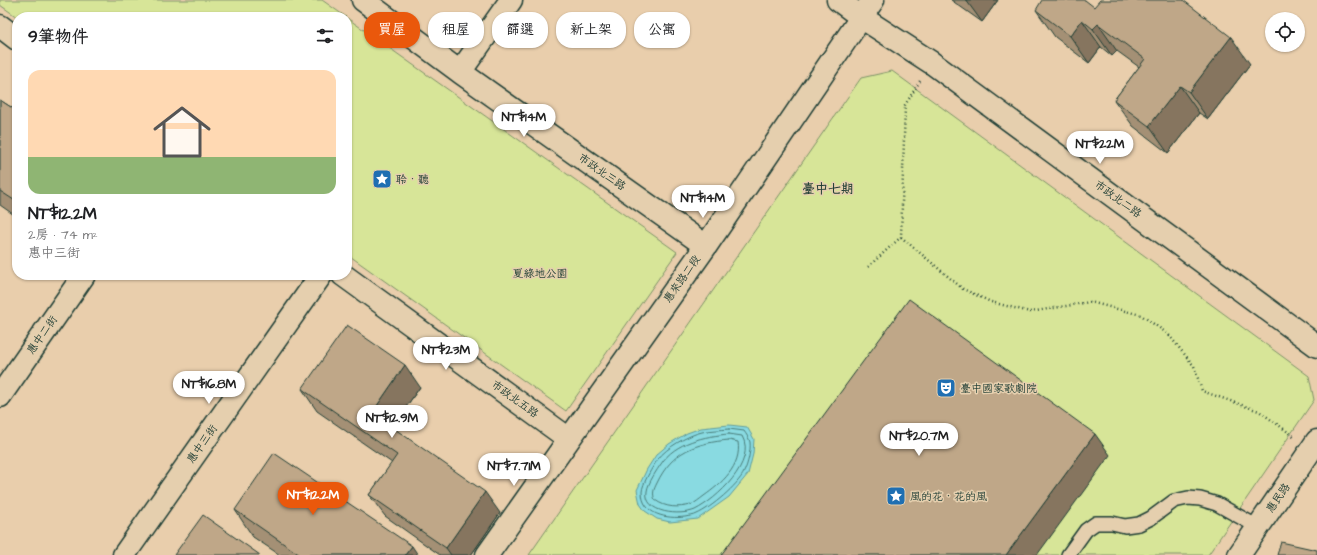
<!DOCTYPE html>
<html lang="zh-TW">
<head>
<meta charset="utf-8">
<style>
	:root { --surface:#fff; --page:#f2f2f2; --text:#202124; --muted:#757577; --line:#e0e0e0; --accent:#ea580c }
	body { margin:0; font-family:"Architects Daughter","LXGW WenKai TC",sans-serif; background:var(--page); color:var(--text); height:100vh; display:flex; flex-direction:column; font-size:15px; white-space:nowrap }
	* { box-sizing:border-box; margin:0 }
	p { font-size:13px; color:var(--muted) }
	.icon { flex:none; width:22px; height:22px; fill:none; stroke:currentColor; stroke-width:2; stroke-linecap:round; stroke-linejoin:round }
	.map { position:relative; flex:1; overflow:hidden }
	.sheet { position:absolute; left:12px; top:12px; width:340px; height:268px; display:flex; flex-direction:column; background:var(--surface); border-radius:16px; box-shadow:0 1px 3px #0004 }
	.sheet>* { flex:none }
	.banner { position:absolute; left:364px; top:12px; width:380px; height:36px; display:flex; gap:8px }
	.tools { position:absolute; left:1265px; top:12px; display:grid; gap:8px }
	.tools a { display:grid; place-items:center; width:40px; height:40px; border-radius:50%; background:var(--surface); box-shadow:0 1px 3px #0004; font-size:20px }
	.price { position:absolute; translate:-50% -34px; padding:0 9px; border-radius:14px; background:#fff; color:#222; font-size:13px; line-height:26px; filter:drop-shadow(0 1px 2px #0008) }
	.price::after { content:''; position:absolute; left:50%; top:24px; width:12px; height:9px; margin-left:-6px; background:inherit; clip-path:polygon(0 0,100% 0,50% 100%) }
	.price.active { background:var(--accent); color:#fff }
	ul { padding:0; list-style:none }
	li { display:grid; align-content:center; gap:8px; height:212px; padding:0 16px }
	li+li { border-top:1px solid var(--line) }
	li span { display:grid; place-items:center; height:124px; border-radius:12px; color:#555 }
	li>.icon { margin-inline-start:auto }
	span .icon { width:72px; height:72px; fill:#fffc; stroke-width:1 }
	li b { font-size:17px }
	h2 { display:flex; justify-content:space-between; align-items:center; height:48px; padding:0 16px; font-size:17px }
	.chip { padding:0 14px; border-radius:16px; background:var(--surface); box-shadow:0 1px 3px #0004; font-size:14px; line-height:36px }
	.chip.active { background:var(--accent); color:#fff }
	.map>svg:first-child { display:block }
	.green { fill:#d7e598; stroke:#7b9166 }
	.water { fill:#89dae1; stroke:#5f9b9c }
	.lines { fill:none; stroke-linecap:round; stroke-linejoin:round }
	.shore { stroke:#497c79; stroke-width:1 }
	.service-casing { stroke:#1f3d34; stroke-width:16 }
	.minor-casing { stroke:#1f3d34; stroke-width:25 }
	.path { stroke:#1f3d34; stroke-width:2.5; stroke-dasharray:1 3; stroke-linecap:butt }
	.service { stroke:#e5cfae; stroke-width:13 }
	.minor { stroke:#e5cfae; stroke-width:22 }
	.wall { fill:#a49075; stroke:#1f3d34 }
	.shaded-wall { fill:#86755f; stroke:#1f3d34 }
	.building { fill:#bfa788; stroke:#1f3d34 }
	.labels { text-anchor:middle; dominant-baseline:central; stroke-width:3; stroke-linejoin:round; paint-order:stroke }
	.street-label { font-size:11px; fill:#1f3d34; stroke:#e5cfae }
	.poi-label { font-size:11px; fill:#1f3d34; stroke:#e5cfae; text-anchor:start }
	.park-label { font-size:11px; fill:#284539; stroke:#e5cfae }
	.quarter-label { font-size:13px; font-weight:bold; fill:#1f3d34; stroke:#e5cfae }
</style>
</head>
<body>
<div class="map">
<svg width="1317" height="555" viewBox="0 0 1317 555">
	<rect width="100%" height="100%" fill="#e9ceac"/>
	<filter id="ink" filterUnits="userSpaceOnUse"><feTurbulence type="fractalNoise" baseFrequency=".025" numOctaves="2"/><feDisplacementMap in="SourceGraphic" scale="8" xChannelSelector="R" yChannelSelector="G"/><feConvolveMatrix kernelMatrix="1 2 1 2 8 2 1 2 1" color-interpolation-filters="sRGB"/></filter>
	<g filter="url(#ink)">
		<!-- green -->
		<path class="green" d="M0 0H322L346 17H17L0 5Z
			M347 18 677 252 566 411 347 254Z
			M892 71 1309 376 1314 400 1208 555H529L861 78Z"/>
		<!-- water -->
		<path class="water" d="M729 425 747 427 754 439 753 454 748 474 729 497 698 519 670 522 657 519 645 511 640 504 637 490 647 469 656 455 669 444 687 433 701 428Z"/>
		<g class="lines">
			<!-- shore -->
			<path class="shore" d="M729 429 744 431C746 434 749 438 750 442 751 450 748 464 744 472 738 485 711 508 697 514 694 516 689 516 685 517 667 519 642 515 642 492 642 484 653 466 658 459 666 448 688 435 702 432 710 430 720 430 729 429Z
				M729 434 742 436C757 462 717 499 695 510 681 516 643 514 647 491 648 483 657 470 661 464 675 442 705 436 729 434Z
				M729 440 738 442C742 466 721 484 704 496 700 499 695 503 691 505 678 508 666 508 655 500 652 493 654 489 657 483 672 451 696 443 729 440Z"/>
			<!-- service casing -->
			<g class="service-casing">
				<path id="service" d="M1068 555 1086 530 1096 523H1112L1125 526 1139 524 1151 518 1174 501 1188 498 1200 499 1217 504 1258 527"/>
			</g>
			<!-- minor casing -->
			<g class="minor-casing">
				<path id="minor" d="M363 0 460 72 706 246
					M838 0 861 17 932 63 1317 346
					M0 26 17 39
					M460 72 511 0
					M343 275 569 439
					M0 396 84 275
					M124 555 321 275
					M487 555 706 246 873 0
					M1239 555 1317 441"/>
			</g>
			<!-- path -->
			<path class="path" d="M901 237 963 289 991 302 1030 312 1090 302 1141 315 1168 334 1194 366 1202 391 1259 411 1295 437
				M868 267 901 237 905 105 920 81"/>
			<!-- service -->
			<use href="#service" class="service"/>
			<!-- minor -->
			<use href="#minor" class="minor"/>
		</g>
		<!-- wall -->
		<path class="wall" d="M951 0H998L982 22Z
			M1094 7 1250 64 1208 119 1199 113 1168 153 1133 126 1114 100 1139 67 1117 51 1112 56 1101 47 1089 63 1055 37 1036 10Z
			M0 100 17 111V217L0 205Z
			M420 387 392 427 500 513 471 555H440L385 516 369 495 392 463 317 411 302 389Z
			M235 510 418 555H280L253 537Z"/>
		<!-- shaded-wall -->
		<path class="shaded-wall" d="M966 0H998L982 22Z
			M1082 20 1101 47 1089 63 1070 36Z
			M1098 24 1117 51 1112 56 1093 29Z
			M1231 37 1250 64 1208 119 1189 92Z
			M1180 86 1199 113 1168 153 1149 126Z
			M405 365 420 387 387 434 372 413Z
			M1095 434 1110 455 1037 555H1006Z
			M485 492 500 513 471 555H451L446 548Z
			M412 546 418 555H405Z"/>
		<!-- building -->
		<path class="building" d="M1042 0H1085L1094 7 1100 0H1183L1231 37 1189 92 1180 86 1149 126 1114 100 1145 59 1098 24 1093 29 1082 20 1070 36 1036 10Z
			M0 100 17 111V202L0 191Z
			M909 299 1095 434 1006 555H721Z
			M347 325 405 365 372 413 485 492 446 548 369 495 397 455 302 389Z
			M274 453 412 546 405 555H300L235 510Z
			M203 515 260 555H174Z
			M1281 542 1317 550V555H1277Z"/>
	</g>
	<!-- icons -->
	<defs>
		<g id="sight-square" transform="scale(1)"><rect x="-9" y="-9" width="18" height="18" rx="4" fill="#1f6fb2" stroke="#e5cfae"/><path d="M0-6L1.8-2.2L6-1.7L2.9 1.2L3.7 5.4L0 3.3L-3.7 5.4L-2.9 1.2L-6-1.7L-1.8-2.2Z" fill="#fff"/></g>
		<g id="theatre-square" transform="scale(1)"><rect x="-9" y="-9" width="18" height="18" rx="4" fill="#1f6fb2" stroke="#e5cfae"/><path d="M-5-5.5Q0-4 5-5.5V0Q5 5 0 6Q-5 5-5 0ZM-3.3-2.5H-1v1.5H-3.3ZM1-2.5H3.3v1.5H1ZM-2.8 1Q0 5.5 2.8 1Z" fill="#fff"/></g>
	</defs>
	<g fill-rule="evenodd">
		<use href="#sight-square" x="382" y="179"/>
		<use href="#theatre-square" x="946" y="388"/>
		<use href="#sight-square" x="896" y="496"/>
	</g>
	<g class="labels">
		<!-- street labels -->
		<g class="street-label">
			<text transform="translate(602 172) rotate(35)">市政北三路</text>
			<text transform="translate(1118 199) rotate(36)">市政北二路</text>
			<text transform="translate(682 279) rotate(-55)">惠來路二段</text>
			<text transform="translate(42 335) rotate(-55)">惠中二街</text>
			<text transform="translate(515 399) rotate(36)">市政北五路</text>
			<text transform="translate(202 444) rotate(-55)">惠中三街</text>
			<text transform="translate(1278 498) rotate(-55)">惠民路</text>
		</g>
		<!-- poi labels -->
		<g class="poi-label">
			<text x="396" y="179">聆‧聽</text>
			<text x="960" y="388">臺中國家歌劇院</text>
			<text x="910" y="496">風的花‧花的風</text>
		</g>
		<!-- park labels -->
		<g class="park-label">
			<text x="540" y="273">夏綠地公園</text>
		</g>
		<!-- quarter labels -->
		<g class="quarter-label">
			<text x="828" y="189">臺中七期</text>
		</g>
	</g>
</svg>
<div class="tools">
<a><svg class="icon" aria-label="locate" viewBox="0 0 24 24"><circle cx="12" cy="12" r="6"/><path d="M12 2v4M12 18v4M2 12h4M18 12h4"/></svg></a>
</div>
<b class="price" style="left:524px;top:138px">NT$14M</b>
<b class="price" style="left:1100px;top:165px">NT$22M</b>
<b class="price" style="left:703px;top:219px">NT$14M</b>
<b class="price" style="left:446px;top:371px">NT$23M</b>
<b class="price" style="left:209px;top:405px">NT$16.8M</b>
<b class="price" style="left:392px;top:439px">NT$12.9M</b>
<b class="price" style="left:919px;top:457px">NT$20.7M</b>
<b class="price" style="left:514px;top:487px">NT$7.71M</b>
<b class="price active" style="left:313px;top:516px">NT$12.2M</b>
<div class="banner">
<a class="chip active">買屋</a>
<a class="chip">租屋</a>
<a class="chip">篩選</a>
<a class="chip">新上架</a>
<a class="chip">公寓</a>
</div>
<section class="sheet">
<h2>9筆物件<svg class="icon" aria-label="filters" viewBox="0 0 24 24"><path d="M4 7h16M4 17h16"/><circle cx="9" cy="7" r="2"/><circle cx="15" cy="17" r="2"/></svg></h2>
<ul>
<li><span style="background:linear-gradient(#ffd9b3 70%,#8fb573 0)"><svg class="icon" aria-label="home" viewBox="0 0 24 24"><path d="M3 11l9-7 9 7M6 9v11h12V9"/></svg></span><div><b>NT$12.2M</b><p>2房 · 74 m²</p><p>惠中三街</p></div></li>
</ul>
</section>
</div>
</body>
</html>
